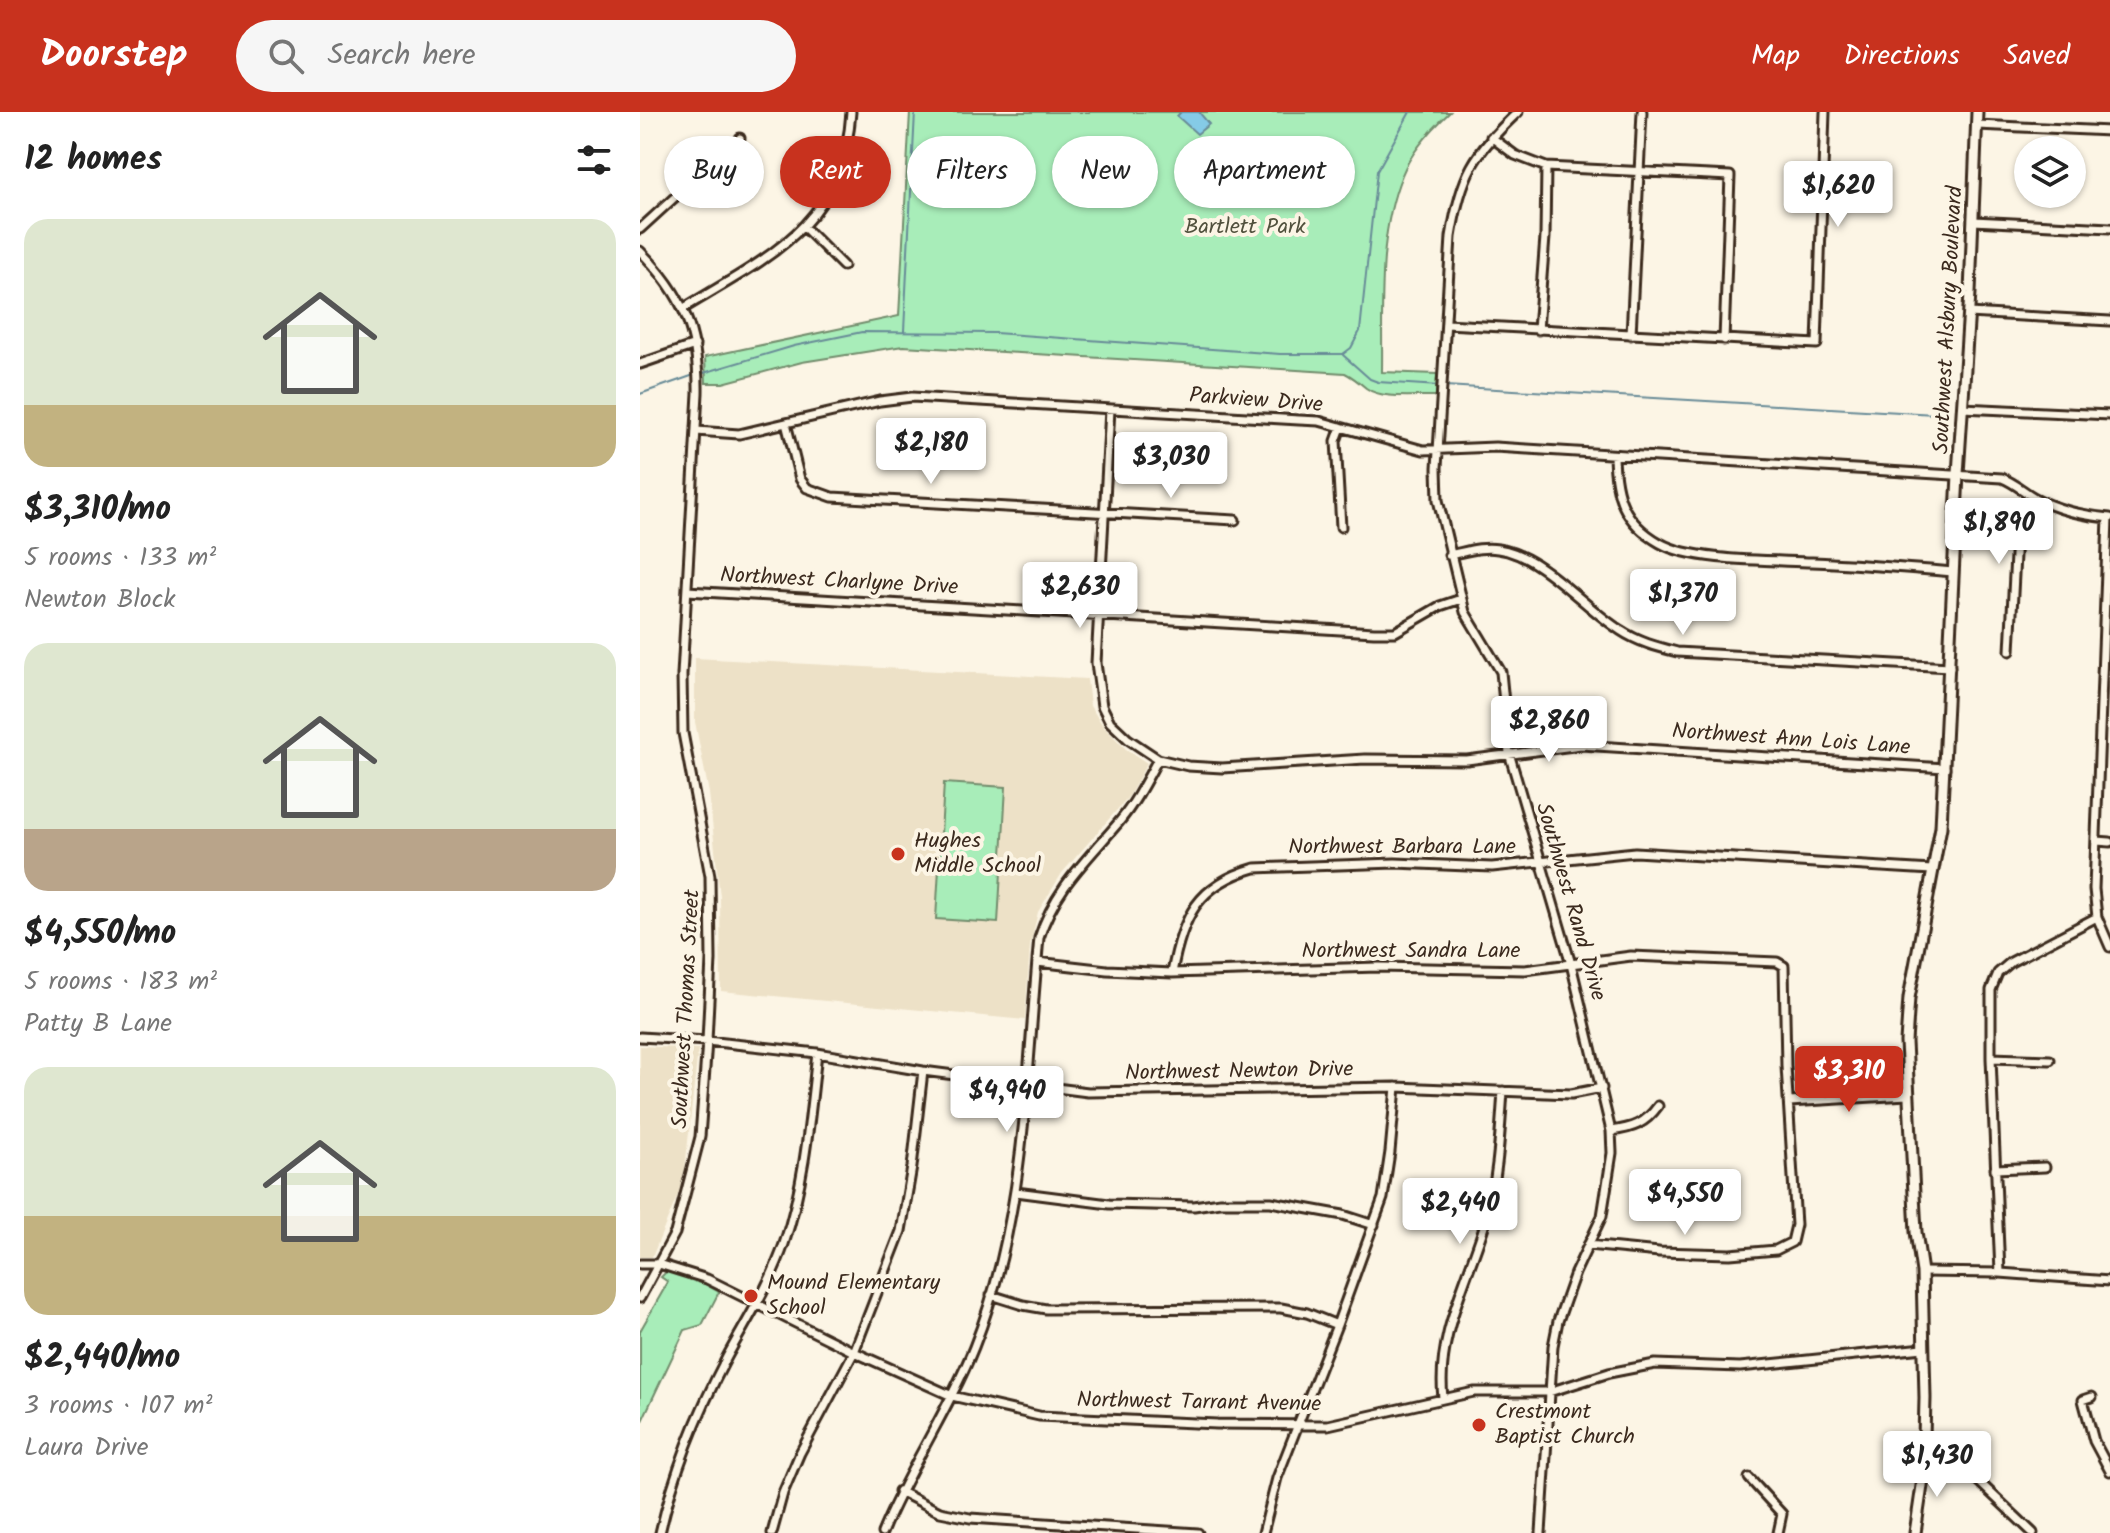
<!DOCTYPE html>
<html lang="en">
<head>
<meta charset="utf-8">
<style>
	:root { --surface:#fff; --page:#f6f6f6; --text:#222; --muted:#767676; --accent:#c8321e }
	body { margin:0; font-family:Kalam,sans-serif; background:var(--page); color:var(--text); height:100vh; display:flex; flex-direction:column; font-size:30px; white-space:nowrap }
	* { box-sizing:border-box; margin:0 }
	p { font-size:26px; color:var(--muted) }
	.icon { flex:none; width:44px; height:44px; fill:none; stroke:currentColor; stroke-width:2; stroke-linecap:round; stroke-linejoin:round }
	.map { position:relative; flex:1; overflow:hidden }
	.panel { display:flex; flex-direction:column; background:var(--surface); width:640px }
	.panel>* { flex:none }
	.banner { position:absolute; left:24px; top:24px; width:760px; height:72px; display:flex; gap:16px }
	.controls { position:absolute; left:1374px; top:24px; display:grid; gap:16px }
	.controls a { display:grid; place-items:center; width:72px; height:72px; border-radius:50%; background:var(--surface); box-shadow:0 2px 6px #0004; font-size:40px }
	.price { position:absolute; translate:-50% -68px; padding:0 18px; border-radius:8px; background:#fff; color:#222; font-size:26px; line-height:52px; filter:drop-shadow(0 2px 4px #0008) }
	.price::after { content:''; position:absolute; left:50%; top:48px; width:24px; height:18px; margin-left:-12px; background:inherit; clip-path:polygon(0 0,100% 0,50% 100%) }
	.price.on { background:var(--accent); color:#fff }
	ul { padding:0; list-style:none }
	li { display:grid; align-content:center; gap:16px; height:424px; padding:0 24px }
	li span { display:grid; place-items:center; height:248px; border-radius:24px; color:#555 }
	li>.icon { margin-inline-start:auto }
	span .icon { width:144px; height:144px; fill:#fffc; stroke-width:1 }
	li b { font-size:34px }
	h2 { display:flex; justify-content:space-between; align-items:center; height:96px; padding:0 24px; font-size:34px }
	.chip { padding:0 28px; border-radius:36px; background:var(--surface); box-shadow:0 2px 6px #0004; font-size:28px; line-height:72px }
	.chip.on { background:var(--accent); color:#fff }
	header { display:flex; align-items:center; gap:48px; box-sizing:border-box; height:112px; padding:0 40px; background:var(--accent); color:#fff }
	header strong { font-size:38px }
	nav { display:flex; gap:44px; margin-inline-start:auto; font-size:28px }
	.search { width:560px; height:72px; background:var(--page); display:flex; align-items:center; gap:20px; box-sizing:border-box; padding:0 28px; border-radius:44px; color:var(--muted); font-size:30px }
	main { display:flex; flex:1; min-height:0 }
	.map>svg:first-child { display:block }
	.built { fill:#ede1c7 }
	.green { fill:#a8edb9; stroke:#728c6c; stroke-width:2 }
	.water { fill:#85cbe7; stroke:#678b97; stroke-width:2 }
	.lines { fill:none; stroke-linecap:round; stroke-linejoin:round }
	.stream { stroke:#678b97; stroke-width:2 }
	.minor-casing { stroke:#3b2a1e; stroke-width:13 }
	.major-casing { stroke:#3b2a1e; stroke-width:15 }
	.minor { stroke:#fcf5e5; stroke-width:7 }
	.major { stroke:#fcf5e5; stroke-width:9 }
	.poi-dot { fill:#c8321e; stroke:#fcf5e5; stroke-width:3 }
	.labels { text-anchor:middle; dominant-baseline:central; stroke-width:8; stroke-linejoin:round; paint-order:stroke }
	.park-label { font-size:22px; fill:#51513d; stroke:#fcf5e5 }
	.street-label { font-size:22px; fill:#3b2a1e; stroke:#fcf5e5 }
	.poi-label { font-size:22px; fill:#3b2a1e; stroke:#fcf5e5; text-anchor:start }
</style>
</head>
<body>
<header>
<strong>Doorstep</strong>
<div class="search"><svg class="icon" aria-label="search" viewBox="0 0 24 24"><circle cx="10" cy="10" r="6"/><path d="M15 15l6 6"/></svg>Search here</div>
<nav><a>Map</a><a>Directions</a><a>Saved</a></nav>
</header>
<main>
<section class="panel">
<h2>12 homes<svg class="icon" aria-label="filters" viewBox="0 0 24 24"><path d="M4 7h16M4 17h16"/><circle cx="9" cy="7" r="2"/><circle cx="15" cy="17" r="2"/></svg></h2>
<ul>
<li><span style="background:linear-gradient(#dfe7d0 75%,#c2b280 0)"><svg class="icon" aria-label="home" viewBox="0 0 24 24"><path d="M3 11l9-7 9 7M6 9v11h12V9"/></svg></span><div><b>$3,310/mo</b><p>5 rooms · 133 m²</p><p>Newton Block</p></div></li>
<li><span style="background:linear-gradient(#dfe7d0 75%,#b9a48a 0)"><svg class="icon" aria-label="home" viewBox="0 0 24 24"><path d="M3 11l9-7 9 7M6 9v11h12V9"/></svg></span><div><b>$4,550/mo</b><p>5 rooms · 183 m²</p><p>Patty B Lane</p></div></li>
<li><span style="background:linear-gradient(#dfe7d0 60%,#c2b280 0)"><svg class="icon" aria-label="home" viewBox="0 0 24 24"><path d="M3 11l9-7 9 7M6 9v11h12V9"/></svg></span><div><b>$2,440/mo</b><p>3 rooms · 107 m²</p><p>Laura Drive</p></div></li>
</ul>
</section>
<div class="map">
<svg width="1470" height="1421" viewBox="0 0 1470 1421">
	<rect width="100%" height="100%" fill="#fcf5e5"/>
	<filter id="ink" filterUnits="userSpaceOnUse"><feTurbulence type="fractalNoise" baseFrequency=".0125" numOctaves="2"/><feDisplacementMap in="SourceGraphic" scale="16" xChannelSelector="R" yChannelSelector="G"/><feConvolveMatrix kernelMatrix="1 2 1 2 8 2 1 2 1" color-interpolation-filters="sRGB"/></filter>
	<g filter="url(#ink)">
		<!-- built -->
		<path class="built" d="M55 546 447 567 450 594 464 615 486 637 507 651 489 684 422 761 398 800 390 834 385 908 81 879 80 785 69 681 55 610Z
			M0 934 58 937 45 1057 39 1080 12 1145H0Z"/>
		<!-- green -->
		<path class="green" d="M270 0H810C792 17 771 40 762 63 737 124 743 196 742 260L797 262 796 284C776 283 742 288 726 276 719 270 713 265 705 261L263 234 162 250 83 271H66L65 245 259 204Z
			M304 671 366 675 358 811 296 807Z
			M27 1159 52 1165 79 1180 62 1213 45 1218 0 1313V1219L28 1170 21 1165Z"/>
		<!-- water -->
		<path class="water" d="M541 0H559L569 12 557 22 537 4Z"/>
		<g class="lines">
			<!-- stream -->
			<path class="stream" d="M264 219 275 0
				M703 243 730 267 738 270 799 274
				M60 262 154 234 222 220 355 221 640 242H703L711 236 720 219 737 59 770 0
				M805 274 1295 302
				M0 282 54 263"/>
			<!-- minor casing -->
			<g class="minor-casing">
				<path id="minor" d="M878 0C833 42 821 63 811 125L797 356 798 388 825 500 861 560 869 641 931 852 971 1019 972 1041 962 1104 935 1161 918 1209 913 1234 901 1421
					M1337 13 1470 19
					M851 25 875 43 906 55 1090 64 1084 228
					M1333 109 1470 116
					M164 115 203 154
					M0 117 35 85 93 44 100 26
					M0 139C43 182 59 220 58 281L42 563 43 621 70 764 71 848 67 929 60 1025 46 1079 35 1121 0 1186
					M44 196C129 145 204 111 211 0
					M1329 201 1470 209
					M806 212 1177 232 1185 0
					M898 218 905 125 906 55
					M991 223 1002 0
					M0 252 55 233
					M1322 296 1470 303
					M470 297 456 551 462 594 470 610 488 627 518 647 548 654 582 656 725 647 827 648 941 633 1305 656
					M146 311 160 367 167 376 192 385 595 408
					M701 315 696 329 701 415
					M56 319 99 322 240 289 272 285 659 308 679 309 783 338 855 335 1362 366C1375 371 1384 380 1395 386 1418 398 1445 404 1470 406
					M974 344C975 383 983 410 1020 431 1053 450 1132 448 1172 450 1219 452 1266 456 1313 460
					M1468 406 1454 777 1457 805 1470 835
					M809 443C825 440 842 434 858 437 902 443 943 495 980 518 998 530 1017 535 1037 540L1310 555
					M47 479 734 520H755L800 494 821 487
					M1370 539 1376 424 1380 402 1392 385
					M1457 729 1470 730
					M397 850 467 858 532 861 738 855 885 858 991 844 1137 850 1144 854 1146 954 1156 1113 1152 1130 1136 1138 1090 1142 1019 1140 948 1133
					M532 861C542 805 558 772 615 756L755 751 852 755 995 740 1292 758
					M0 925 67 929 177 941 283 959 448 980 756 975 931 982 962 976
					M1351 946 1410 948
					M1149 990 1267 983
					M971 1019C993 1016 1005 1012 1018 994
					M1355 1057 1405 1055
					M376 1080 469 1092 554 1094 580 1090H631L703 1103 734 1113
					M0 1152H19L67 1167 214 1240 312 1284 399 1304 577 1312 688 1313 834 1280H909L969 1261 1015 1252 1100 1255 1283 1236
					M1282 1160 1360 1161 1470 1169
					M1360 1161 1351 946V878L1358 861 1371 850 1457 805
					M351 1183 383 1193 406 1197 641 1196 667 1201 697 1213
					M1452 1285 1443 1288 1454 1329 1470 1359
					M803 1286C796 1223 829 1166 846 1108 858 1067 860 1022 863 979
					M1284 1343 1315 1347 1393 1421
					M1109 1366 1142 1402 1138 1421
					M259 1379 300 1400 330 1406 558 1421
					M20 1421C34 1360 58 1300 87 1245 107 1208 130 1173 144 1132 165 1070 170 1005 177 941
					M132 1421 143 1381 160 1341 214 1240 261 1119 272 1055 283 959
					M242 1421C268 1357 308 1300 334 1235 386 1105 386 964 399 826 415 776 446 749 479 710 495 691 506 669 518 647
					M623 1421 637 1366 697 1213 743 1086 750 1040 756 975"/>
			</g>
			<!-- major casing -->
			<g class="major-casing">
				<path id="major" d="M1275 1421 1283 1367 1285 1286 1282 1160 1276 1120 1266 930 1269 886 1301 715 1318 362 1330 181 1337 0"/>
			</g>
			<!-- minor -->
			<use href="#minor" class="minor"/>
			<!-- major -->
			<use href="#major" class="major"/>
		</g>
	</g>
	<!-- markers -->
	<g class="poi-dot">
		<circle cx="258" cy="742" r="8"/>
		<circle cx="111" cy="1184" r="8"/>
		<circle cx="839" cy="1313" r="8"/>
	</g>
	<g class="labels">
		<!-- park labels -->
		<g class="park-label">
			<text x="605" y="115">Bartlett Park</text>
		</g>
		<!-- street labels -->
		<g class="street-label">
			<text transform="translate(1309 208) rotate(-87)">Southwest Alsbury Boulevard</text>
			<text transform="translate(616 289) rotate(4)">Parkview Drive</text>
			<text transform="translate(199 470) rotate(3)">Northwest Charlyne Drive</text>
			<text transform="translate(1151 628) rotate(4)">Northwest Ann Lois Lane</text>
			<text x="762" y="735">Northwest Barbara Lane</text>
			<text transform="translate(930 790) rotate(74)">Southwest Rand Drive</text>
			<text x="771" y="839">Northwest Sandra Lane</text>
			<text transform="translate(47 897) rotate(-87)">Southwest Thomas Street</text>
			<text transform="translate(599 960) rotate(-1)">Northwest Newton Drive</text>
			<text transform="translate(559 1291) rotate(1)">Northwest Tarrant Avenue</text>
		</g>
		<!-- poi labels -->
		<g class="poi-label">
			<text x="274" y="729">Hughes<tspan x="274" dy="25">Middle School</tspan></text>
			<text x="127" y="1171">Mound Elementary<tspan x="127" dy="25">School</tspan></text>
			<text x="855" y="1300">Crestmont<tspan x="855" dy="25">Baptist Church</tspan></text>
		</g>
	</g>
</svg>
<div class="controls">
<a><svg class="icon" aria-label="layers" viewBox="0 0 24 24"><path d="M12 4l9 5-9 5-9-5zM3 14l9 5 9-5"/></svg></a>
</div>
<b class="price" style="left:1198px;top:117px">$1,620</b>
<b class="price" style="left:291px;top:374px">$2,180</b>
<b class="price" style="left:531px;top:388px">$3,030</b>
<b class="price" style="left:1359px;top:454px">$1,890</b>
<b class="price" style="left:440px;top:518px">$2,630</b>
<b class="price" style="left:1043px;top:525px">$1,370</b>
<b class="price" style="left:909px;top:652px">$2,860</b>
<b class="price on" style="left:1209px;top:1002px">$3,310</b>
<b class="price" style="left:367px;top:1022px">$4,940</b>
<b class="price" style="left:1045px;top:1125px">$4,550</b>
<b class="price" style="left:820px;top:1134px">$2,440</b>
<b class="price" style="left:1297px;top:1387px">$1,430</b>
<div class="banner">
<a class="chip">Buy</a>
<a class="chip on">Rent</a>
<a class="chip">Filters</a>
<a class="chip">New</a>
<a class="chip">Apartment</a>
</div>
</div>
</main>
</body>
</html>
